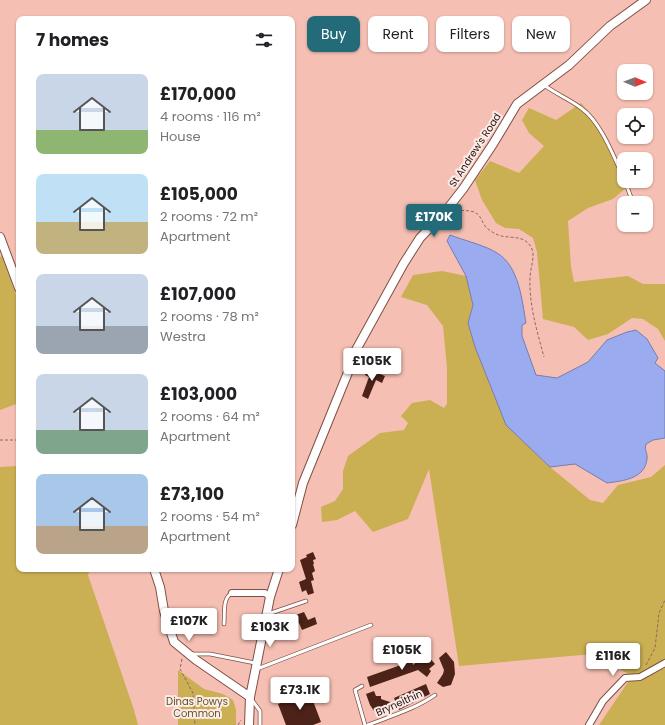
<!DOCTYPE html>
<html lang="en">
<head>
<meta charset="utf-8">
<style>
	:root { --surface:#fff; --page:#f2f2f2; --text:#202124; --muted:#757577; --accent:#246b79 }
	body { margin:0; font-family:Poppins,sans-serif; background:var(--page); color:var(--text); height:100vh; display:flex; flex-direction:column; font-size:15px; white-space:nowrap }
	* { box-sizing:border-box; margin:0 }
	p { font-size:13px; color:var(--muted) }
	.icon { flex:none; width:22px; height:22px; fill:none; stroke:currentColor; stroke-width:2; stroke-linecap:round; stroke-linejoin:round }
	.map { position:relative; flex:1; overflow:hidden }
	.details { position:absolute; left:16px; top:16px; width:279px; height:556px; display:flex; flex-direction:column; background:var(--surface); border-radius:8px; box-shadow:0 1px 3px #0004 }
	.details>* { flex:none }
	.banner { position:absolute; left:307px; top:16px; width:298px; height:36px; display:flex; gap:8px }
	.needle { width:26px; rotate:91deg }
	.tools { position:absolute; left:617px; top:64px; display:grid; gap:8px }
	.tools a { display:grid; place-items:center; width:36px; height:36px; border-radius:8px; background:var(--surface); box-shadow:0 1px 3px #0004; font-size:20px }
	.price { position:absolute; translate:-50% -34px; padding:0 9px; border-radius:4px; background:#fff; color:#222; font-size:13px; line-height:26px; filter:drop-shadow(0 1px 2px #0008) }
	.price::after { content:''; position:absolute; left:50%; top:24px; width:12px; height:9px; margin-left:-6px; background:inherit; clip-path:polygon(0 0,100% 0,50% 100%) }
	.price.selected { background:var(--accent); color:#fff }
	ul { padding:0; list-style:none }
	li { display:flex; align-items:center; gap:12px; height:100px; padding:0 20px }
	li span { display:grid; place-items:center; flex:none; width:112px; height:80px; border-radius:8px; color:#555 }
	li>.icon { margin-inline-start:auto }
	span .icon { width:48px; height:48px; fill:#fffc; stroke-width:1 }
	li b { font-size:17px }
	h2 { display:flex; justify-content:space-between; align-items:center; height:48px; padding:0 20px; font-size:17px }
	.chip { padding:0 14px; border-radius:8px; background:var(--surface); box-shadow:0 1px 3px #0004; font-size:14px; line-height:36px }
	.chip.selected { background:var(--accent); color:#fff }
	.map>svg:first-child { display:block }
	.green { fill:#caaf53 }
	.water { fill:#9aabf0; stroke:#777dac }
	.building { fill:#4c2219 }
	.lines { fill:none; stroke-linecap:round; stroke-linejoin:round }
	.lane-casing { stroke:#7e4f44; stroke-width:4.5 }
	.street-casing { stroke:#7e4f44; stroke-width:8 }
	.secondary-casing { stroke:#7e4f44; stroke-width:10 }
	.path { stroke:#8c675f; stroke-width:1; stroke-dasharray:3 2; stroke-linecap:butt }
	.lane { stroke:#fff; stroke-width:3 }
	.street { stroke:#fff; stroke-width:6 }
	.secondary { stroke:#fff; stroke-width:8 }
	.labels { text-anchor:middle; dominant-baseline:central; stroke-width:4; stroke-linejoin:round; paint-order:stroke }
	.street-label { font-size:10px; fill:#24110d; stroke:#fcebe7 }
	.park-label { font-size:10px; fill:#5f5328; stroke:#fcebe7 }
</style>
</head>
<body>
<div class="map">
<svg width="665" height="725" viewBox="0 0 665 725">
	<rect width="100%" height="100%" fill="#f6bfb3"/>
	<!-- green -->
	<path class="green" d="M581 103 596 119 613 153 627 187 613 199 588 208 568 221 571 267 574 282 628 276 643 284H665V341L658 329 643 319 632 318 608 334 588 340 574 327 543 319 537 252 533 238 519 229 505 228 496 223 482 200 475 180 490 161 519 173 544 146 529 133 522 120 529 108 556 120Z
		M2 256 19 303V403L0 410V257Z
		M442 271 466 276 473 305 468 323 475 347 506 425 550 467 590 500 603 503 618 485 651 477 665 465V725H599L632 676 593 654 459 666 429 469 408 519 373 532 355 511 337 520 322 522 321 507 335 501 343 489V471L348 456 380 433 404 430 408 423 401 416 412 403 430 400 444 408 447 404V368L443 326 427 305 401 297 413 275Z
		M19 466V569H90L88 575 134 710 138 725H0V467Z
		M178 670 204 689 223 694 233 700 236 710V725H178Z"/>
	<!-- water -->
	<path class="water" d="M450 235C463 240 487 246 497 253 519 266 522 300 526 323L522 325V336L536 375 557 378 588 362 607 340 627 332 636 330 647 339 658 358 655 363 665 371V438L653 440 646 444C644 451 648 453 647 459 645 479 622 481 607 483L575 464 550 467 506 425 475 347 468 323 473 305 466 276 447 241Z"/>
	<!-- building -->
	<path class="building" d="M368 369 385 376 382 383 376 380 368 399 362 396 369 377 365 375Z
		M313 552 316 559 313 560 314 564H313L315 571 312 573 314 580 311 581 314 593 308 595 306 590 302 592 299 582 306 579 300 560 307 557 306 555Z
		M304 612 308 620 315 617 317 624 302 630 299 623 296 624 293 616Z
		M446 652 454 662 455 674 451 685 443 687 437 683 443 674 444 670 439 658Z
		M427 655 435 664 429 669 431 671 427 677 418 670 370 687 367 677 412 661 413 665 420 659 421 661Z
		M426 684 430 694 399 710 394 698Z
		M374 691 376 696H381V699L390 702 389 713 381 710 376 714 370 705 366 694Z
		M310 693 321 722 313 725H286L278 704Z"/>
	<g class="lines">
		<!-- lane casing -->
		<g class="lane-casing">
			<path id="lane" d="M544 85C556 94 569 99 581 108 601 122 614 157 624 179
				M625 181 633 203
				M268 614 306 601
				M224 624C225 614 222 598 232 593
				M191 654H210L255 663
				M257 669 371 625
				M362 686 355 690 365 725
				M252 700 260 711V725
				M368 725C391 716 415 709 435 695"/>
		</g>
		<!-- street casing -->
		<g class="street-casing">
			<path id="street" d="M232 593H265L270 597
				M589 725 603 701 625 678 640 677 665 663"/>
		</g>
		<!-- secondary casing -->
		<g class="secondary-casing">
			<path id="secondary" d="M0 237 19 288
				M292 525 303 483 349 370 356 350 404 263 420 238 445 212 463 189 493 144 517 104 569 65 610 26 646 0
				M154 569 160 587 164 611 174 642 196 660 250 697
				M249 725 250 697 270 597 279 569"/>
		</g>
		<!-- path -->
		<path class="path" d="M456 210C461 211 469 210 474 212 481 215 481 220 485 226 487 229 491 231 494 233 505 240 519 234 528 243 538 253 530 266 530 278 529 305 537 331 544 357
			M0 440H19
			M182 659 180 669 193 693 195 725
			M646 665 655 648 659 613 665 600
			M238 725 241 720"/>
		<!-- lane -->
		<use href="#lane" class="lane"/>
		<!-- street -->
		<use href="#street" class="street"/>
		<!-- secondary -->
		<use href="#secondary" class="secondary"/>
	</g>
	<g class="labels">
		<!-- street labels -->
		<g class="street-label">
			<text transform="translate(475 150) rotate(-57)">St Andrew's Road</text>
			<text transform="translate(399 703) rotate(-24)">Bryneithin</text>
		</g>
		<!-- park labels -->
		<g class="park-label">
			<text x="197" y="701">Dinas Powys<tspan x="197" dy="12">Common</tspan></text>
		</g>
	</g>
</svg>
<div class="tools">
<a><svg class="needle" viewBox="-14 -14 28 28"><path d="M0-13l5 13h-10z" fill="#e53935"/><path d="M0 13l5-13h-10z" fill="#757577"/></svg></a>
<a><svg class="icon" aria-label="locate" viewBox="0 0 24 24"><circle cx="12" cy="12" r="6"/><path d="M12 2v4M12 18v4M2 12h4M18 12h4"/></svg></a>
<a>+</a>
<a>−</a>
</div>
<b class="price selected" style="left:434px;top:238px">£170K</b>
<b class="price" style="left:372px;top:382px">£105K</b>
<b class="price" style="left:189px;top:642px">£107K</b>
<b class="price" style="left:270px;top:648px">£103K</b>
<b class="price" style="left:402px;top:671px">£105K</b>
<b class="price" style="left:613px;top:677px">£116K</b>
<b class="price" style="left:300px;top:711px">£73.1K</b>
<div class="banner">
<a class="chip selected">Buy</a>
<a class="chip">Rent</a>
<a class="chip">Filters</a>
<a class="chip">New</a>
</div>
<section class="details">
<h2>7 homes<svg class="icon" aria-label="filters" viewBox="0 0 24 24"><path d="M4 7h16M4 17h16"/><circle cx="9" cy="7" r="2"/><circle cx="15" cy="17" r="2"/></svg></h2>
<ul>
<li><span style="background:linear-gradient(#c9d6e8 70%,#8fb573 0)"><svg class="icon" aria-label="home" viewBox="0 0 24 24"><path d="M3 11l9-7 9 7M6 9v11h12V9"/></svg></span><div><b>£170,000</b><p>4 rooms · 116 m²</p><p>House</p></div></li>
<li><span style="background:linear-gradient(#bfe0f5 60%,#c2b280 0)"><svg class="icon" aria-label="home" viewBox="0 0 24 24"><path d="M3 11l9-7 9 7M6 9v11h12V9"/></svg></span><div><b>£105,000</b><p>2 rooms · 72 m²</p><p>Apartment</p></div></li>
<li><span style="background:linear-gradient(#c9d6e8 65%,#9aa5b1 0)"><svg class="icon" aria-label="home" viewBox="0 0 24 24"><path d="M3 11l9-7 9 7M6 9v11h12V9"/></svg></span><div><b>£107,000</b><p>2 rooms · 78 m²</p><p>Westra</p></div></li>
<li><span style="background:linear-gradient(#c9d6e8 70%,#7fa58c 0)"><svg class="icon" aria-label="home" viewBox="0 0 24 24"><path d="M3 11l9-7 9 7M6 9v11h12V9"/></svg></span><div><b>£103,000</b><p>2 rooms · 64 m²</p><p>Apartment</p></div></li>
<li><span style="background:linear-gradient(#a9c7e8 65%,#b9a48a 0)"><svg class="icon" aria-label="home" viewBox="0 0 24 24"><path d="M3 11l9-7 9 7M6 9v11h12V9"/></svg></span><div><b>£73,100</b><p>2 rooms · 54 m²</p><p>Apartment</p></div></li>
</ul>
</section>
</div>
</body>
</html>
